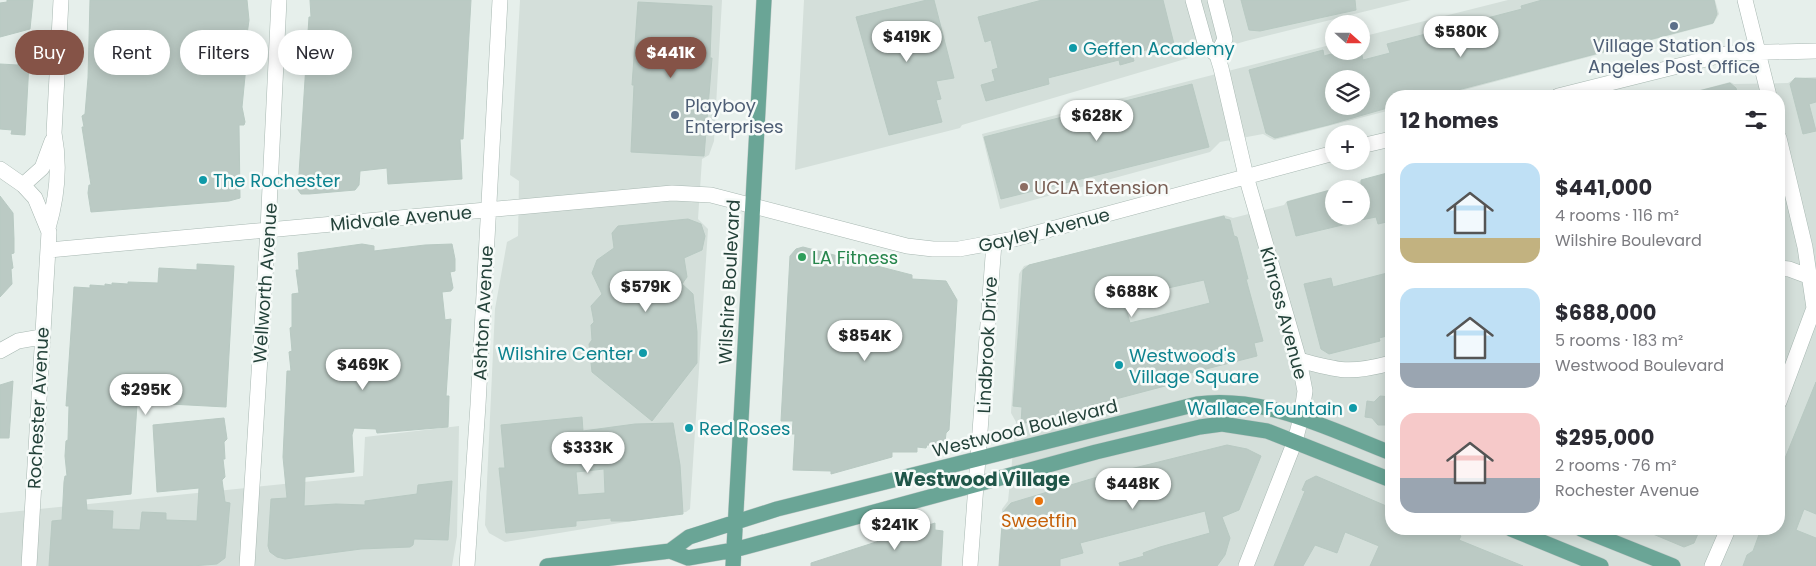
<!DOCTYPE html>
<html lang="en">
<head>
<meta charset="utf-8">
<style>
	:root { --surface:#fff; --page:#f7f7f7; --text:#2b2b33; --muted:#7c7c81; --accent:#855347 }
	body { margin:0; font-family:Poppins,sans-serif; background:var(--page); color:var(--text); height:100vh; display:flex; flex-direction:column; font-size:19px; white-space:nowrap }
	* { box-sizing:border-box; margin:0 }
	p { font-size:16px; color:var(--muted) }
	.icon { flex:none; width:28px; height:28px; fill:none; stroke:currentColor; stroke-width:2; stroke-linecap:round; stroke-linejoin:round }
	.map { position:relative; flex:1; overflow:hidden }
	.drawer { position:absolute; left:1385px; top:90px; width:400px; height:445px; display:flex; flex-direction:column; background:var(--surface); border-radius:20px; box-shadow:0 2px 12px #0003 }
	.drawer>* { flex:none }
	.banner { position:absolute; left:15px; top:30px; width:475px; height:45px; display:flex; gap:10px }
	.needle { width:32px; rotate:111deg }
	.controls { position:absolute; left:1325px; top:15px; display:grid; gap:10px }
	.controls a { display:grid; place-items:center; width:45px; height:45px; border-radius:50%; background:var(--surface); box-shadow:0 2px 12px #0003; font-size:25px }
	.price { position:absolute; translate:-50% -42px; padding:0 11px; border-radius:18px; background:#fff; color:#222; font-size:16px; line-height:32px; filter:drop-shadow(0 1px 2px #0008) }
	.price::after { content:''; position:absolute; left:50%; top:30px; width:15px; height:11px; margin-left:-8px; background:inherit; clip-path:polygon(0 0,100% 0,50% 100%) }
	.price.on { background:var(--accent); color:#fff }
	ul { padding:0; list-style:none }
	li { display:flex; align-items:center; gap:15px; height:125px; padding:0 15px }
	li span { display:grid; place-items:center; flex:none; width:140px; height:100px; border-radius:15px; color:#555 }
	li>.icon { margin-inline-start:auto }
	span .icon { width:60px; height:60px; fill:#fffc; stroke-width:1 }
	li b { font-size:21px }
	h2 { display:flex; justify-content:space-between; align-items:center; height:60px; padding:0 15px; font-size:21px }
	.chip { padding:0 18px; border-radius:22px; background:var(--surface); box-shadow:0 2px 12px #0003; font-size:18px; line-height:45px }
	.chip.on { background:var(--accent); color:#fff }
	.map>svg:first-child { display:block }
	.built { fill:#d4dfda; fill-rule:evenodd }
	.building { fill:#bbcac4; stroke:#b8c9c2; fill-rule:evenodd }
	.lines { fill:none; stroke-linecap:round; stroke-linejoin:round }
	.minor-casing { stroke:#a8b8b2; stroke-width:16 }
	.major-casing { stroke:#c2cac8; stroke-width:16 }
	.minor { stroke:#fff; stroke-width:15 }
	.major { stroke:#6aa596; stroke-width:15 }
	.service-dot { fill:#5c6f8a; stroke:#f7fbf9; stroke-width:2 }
	.culture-dot { fill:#0f9aa8; stroke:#f7fbf9; stroke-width:2 }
	.education-dot { fill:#8d6e63; stroke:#f7fbf9; stroke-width:2 }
	.leisure-dot { fill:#2e9e5b; stroke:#f7fbf9; stroke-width:2 }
	.food-dot { fill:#e8710a; stroke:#f7fbf9; stroke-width:2 }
	.labels { text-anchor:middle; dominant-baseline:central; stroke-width:5; stroke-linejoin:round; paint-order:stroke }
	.service-label { font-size:18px; fill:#4e5e75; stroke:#f7fbf9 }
	.culture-label { font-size:18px; fill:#0d838f; stroke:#f7fbf9; text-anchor:start }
	.education-label { font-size:18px; fill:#785e54; stroke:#f7fbf9; text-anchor:start }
	.street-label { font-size:18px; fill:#24423a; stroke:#f7fbf9 }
	.leisure-label { font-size:18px; fill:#27864d; stroke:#f7fbf9; text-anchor:start }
	.food-label { font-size:18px; fill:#c56008; stroke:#f7fbf9 }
	.neighbourhood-label { font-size:19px; font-weight:bold; fill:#1f5548; stroke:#f7fbf9 }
</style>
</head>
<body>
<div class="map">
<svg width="1816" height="566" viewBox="0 0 1816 566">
	<rect width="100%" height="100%" fill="#e6efeb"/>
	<!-- built -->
	<path class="built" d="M520 0H722L714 141 709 155 702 159 698 219 708 229 690 509 686 512 505 542 489 533 485 525 495 309 507 242 518 236 519 181 510 175Z
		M804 0H1411L1246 41 962 125 960 128 795 170Z
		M1508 0H1715L1719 14 1713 24 1441 96H1391V110L1274 140 1263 134 1220 142 1210 152 1000 209 982 134 1334 44V51H1361V37ZM1334 79H1361V106H1334Z
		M1816 77V566H999L1002 509 1008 501 1016 422 1011 413 1019 274 1024 266 1224 215 1233 218 1284 205 1287 201 1391 173V529H1779V96H1677L1730 82 1734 84 1788 83 1796 78ZM1334 189H1361V216H1334Z
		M459 426 457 536 452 566H0V513L363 476 365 437Z"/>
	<!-- building -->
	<path class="building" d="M7 0H33L30 29 0 37V3L7 2Z
		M90 0H247L249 20 246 42H243L246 66 242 107 245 122 244 125H239L240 198 229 201 91 212 88 193 89 185H91L82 127H84L82 116 85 114 88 78Z
		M310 0H471L463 139H460L462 179 388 184 387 168 360 171 359 185 355 190 309 194H301L298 190 309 17H311Z
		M927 0H934L954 78 936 81 941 99 936 100 942 122 889 135 856 17Z
		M1042 0H1163L1174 44 1132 53 1134 61 1120 65 1119 60 1048 78 1049 84 986 101 981 85 995 81 992 70 998 68 991 40 985 42 978 17Z
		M1241 0H1355L1356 10 1260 31 1249 30Z
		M1542 0H1714L1717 14 1713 23 1435 96H1391V107L1328 125 1275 138 1266 133 1249 70 1323 50 1324 56 1342 51H1361L1363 60 1390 53 1387 44 1522 9 1521 6ZM1330 79H1361V106H1334Z
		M638 2 712 6 710 58H712L704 156 631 152 634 85H632Z
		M18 63H29L25 135 11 134 12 130 0 129V64L18 65Z
		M1795 78 1816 79V102L1809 104 1816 131 1803 134 1790 84Z
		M1730 83 1736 88 1738 96H1696L1695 92Z
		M1192 84 1209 147 1001 199 984 137Z
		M1391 172V221L1378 224 1376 217 1361 220V180Z
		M1334 189V216H1359V221L1296 236 1287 202Z
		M0 196 13 213 14 239V253L11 254 13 268 11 269 12 284 0 297Z
		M1224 216 1225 219 1230 220 1234 236 1237 237 1248 279H1246L1263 341 1254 343 1257 356 1163 380 1165 386 1021 424 1022 407 1013 406 1023 270 1029 265ZM1204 280 1210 303 1130 323 1123 298Z
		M688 219 701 224 705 236 702 250 684 258 687 277 682 284 693 294 697 332V363L652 421 592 372 589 344 592 340 591 325 594 322 591 306 602 294 592 273 597 260 614 248 612 233 618 226Z
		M362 244 374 246V251L425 245 452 244 455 259V271L450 272 453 288 451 291 442 292 445 320 451 319 446 396H449L448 427 377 433 376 429 354 428 352 435 354 472 305 477 304 506 336 504 365 505V501L417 494 418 485 452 481 448 540 414 539 413 545 410 547 361 549 285 559 277 557 270 552 268 546 271 499 287 498 283 457 287 371H291L289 352 292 351 290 328 292 327V294L299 293 296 270H299L298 253Z
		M803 247 912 275V279L946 281 957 300 949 430 946 433 945 442H937V445H927L926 448 917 447V452H892V457L831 474V471L793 470 795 434H792L793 421H781L790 256 796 249Z
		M197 264 234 266 226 407 151 403 150 390H138L131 494 86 499 87 510 113 511 112 529 140 530 142 512 166 513V520L197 521 199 488 157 492 153 425 224 418 227 439 224 442 225 459H223L225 477 222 480 225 502 230 503 225 558 217 564 192 566H49L52 521 62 520 64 482 65 476H67L65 456 66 441 68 440 69 406H66L74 287 90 288V285L105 286V284L112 285V283L128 284V282L158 283 159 268 197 270Z
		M1391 272V335L1379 338 1380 341 1329 354 1321 349 1304 284 1331 278 1333 287Z
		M13 381 9 438H0V385Z
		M1816 382V514L1804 509 1796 530 1816 538V566H1743L1747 555 1753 551 1761 529H1779V473Z
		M1380 396 1391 397V425H1378L1372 418 1365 417 1367 401 1374 402Z
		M582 417 583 431 635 424 673 423 680 465 683 514 629 521H611V518L576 521V526L506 533 499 468H505L501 425ZM604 469 605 493 578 495 576 472Z
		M1227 445 1247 449 1261 456 1239 510 1222 517 1230 538 1225 555 1217 566H1120L1119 563 1144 556 1143 553 1160 547 1210 533 1205 511 1080 543 1083 553 1060 559V566H999L1003 512 1011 503 1094 478Z
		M1316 476 1391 508V529H1440L1452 531 1461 536 1459 540 1523 566H1370L1379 546 1345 532 1337 553 1315 545 1303 566H1274L1305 491 1302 490 1306 481Z
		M935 523V530L943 531 941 566H811V563Z
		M1641 529H1700L1694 543 1684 547Z"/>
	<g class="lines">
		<!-- minor casing -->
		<g class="minor-casing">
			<path id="minor" d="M1193 0 1206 46 1217 55 1221 68 1246 176 1299 360 1305 391 1301 418 1295 441 1246 566
				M1215 0 1225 39 1217 55
				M1745 0 1769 96
				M1558 96 1730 53 1816 51
				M1779 138 1805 247 1814 308 1779 402
				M1361 146 1391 139
				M0 169 23 185 35 198 49 232 29 566
				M23 185 42 168 52 141
				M48 228C57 198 60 164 54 133L61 0
				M49 250 672 193 711 195 907 246 933 249H959L1014 239 1334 153
				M1779 268 1789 269 1816 279
				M0 351 18 341 41 337
				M1299 360C1339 371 1350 374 1391 363
				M247 566 268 229 279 0
				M467 566 478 405 500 0
				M970 566 994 243
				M1712 566 1728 529"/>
		</g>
		<!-- major casing -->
		<g class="major-casing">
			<path id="major" d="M1511 529 1601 566
				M1581 529 1673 566
				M670 551 689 537 777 509 1197 404C1265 395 1329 429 1391 453
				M547 566 670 551 688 558 734 550 1096 452 1200 427 1222 424 1267 431 1391 480
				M733 566 764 0"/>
		</g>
		<!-- minor -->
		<use href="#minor" class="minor"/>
		<!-- major -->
		<use href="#major" class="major"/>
	</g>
	<!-- markers -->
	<g class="service-dot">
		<circle cx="1674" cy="26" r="5"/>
		<circle cx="675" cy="115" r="5"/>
	</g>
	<g class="culture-dot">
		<circle cx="1073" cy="48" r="5"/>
		<circle cx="203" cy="180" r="5"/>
		<circle cx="643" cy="353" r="5"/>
		<circle cx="1119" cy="365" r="5"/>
		<circle cx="1353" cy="408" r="5"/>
		<circle cx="689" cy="428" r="5"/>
	</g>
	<circle class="education-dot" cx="1024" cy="187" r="5"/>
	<circle class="leisure-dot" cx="802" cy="257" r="5"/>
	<circle class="food-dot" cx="1039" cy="501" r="5"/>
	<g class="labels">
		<!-- service labels -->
		<g class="service-label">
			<text x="1674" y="45">Village Station Los<tspan x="1674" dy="21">Angeles Post Office</tspan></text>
			<text x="685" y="105" text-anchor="start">Playboy<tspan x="685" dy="21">Enterprises</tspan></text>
		</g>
		<!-- culture labels -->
		<g class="culture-label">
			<text x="1083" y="48">Geffen Academy</text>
			<text x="213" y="180">The Rochester</text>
			<text x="633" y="353" text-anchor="end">Wilshire Center</text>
			<text x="1129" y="355">Westwood's<tspan x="1129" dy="21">Village Square</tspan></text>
			<text x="1343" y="408" text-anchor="end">Wallace Fountain</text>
			<text x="699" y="428">Red Roses</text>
		</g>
		<!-- education labels -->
		<g class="education-label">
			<text x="1034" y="187">UCLA Extension</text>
		</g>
		<!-- street labels -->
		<g class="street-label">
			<text transform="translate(401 218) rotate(-5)">Midvale Avenue</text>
			<text transform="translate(1044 230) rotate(-14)">Gayley Avenue</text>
			<text transform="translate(729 282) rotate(-87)">Wilshire Boulevard</text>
			<text transform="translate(265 283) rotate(-86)">Wellworth Avenue</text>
			<text transform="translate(483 313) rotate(-87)">Ashton Avenue</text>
			<text transform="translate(1284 313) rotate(75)">Kinross Avenue</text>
			<text transform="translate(987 345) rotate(-87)">Lindbrook Drive</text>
			<text transform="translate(38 408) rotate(-87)">Rochester Avenue</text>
			<text transform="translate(1025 428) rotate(-14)">Westwood Boulevard</text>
		</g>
		<!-- leisure labels -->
		<g class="leisure-label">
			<text x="812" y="257">LA Fitness</text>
		</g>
		<!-- food labels -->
		<g class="food-label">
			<text x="1039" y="520">Sweetfin</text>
		</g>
		<!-- neighbourhood labels -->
		<g class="neighbourhood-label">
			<text x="982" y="479">Westwood Village</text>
		</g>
	</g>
</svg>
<div class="controls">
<a><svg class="needle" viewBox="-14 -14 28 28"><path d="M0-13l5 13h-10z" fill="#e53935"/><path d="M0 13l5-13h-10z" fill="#7c7c81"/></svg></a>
<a><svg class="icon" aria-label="layers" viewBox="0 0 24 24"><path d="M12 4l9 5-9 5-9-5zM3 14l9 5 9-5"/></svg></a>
<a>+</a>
<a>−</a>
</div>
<b class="price" style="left:1461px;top:58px">$580K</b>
<b class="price" style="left:907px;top:63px">$419K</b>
<b class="price on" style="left:671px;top:79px">$441K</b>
<b class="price" style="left:1097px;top:142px">$628K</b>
<b class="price" style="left:646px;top:313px">$579K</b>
<b class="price" style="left:1132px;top:318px">$688K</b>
<b class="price" style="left:865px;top:362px">$854K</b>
<b class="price" style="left:363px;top:391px">$469K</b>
<b class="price" style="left:146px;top:416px">$295K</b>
<b class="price" style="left:588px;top:474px">$333K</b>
<b class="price" style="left:1133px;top:510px">$448K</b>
<b class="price" style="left:895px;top:551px">$241K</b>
<div class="banner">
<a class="chip on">Buy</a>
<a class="chip">Rent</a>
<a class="chip">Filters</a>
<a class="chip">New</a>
</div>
<section class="drawer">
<h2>12 homes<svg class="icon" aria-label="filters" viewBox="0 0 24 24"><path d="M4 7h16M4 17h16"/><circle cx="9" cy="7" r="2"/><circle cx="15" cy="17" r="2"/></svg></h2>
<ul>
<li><span style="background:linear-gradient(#bfe0f5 75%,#c2b280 0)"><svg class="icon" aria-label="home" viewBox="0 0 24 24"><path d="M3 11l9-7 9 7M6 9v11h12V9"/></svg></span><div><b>$441,000</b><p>4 rooms · 116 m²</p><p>Wilshire Boulevard</p></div></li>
<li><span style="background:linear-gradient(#bfe0f5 75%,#9aa5b1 0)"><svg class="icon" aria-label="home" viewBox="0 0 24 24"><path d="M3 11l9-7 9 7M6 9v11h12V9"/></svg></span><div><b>$688,000</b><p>5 rooms · 183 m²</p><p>Westwood Boulevard</p></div></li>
<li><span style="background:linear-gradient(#f6c9c9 65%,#9aa5b1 0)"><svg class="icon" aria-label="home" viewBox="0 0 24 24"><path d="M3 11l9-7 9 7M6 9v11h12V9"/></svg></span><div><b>$295,000</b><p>2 rooms · 76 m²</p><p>Rochester Avenue</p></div></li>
</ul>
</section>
</div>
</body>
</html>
